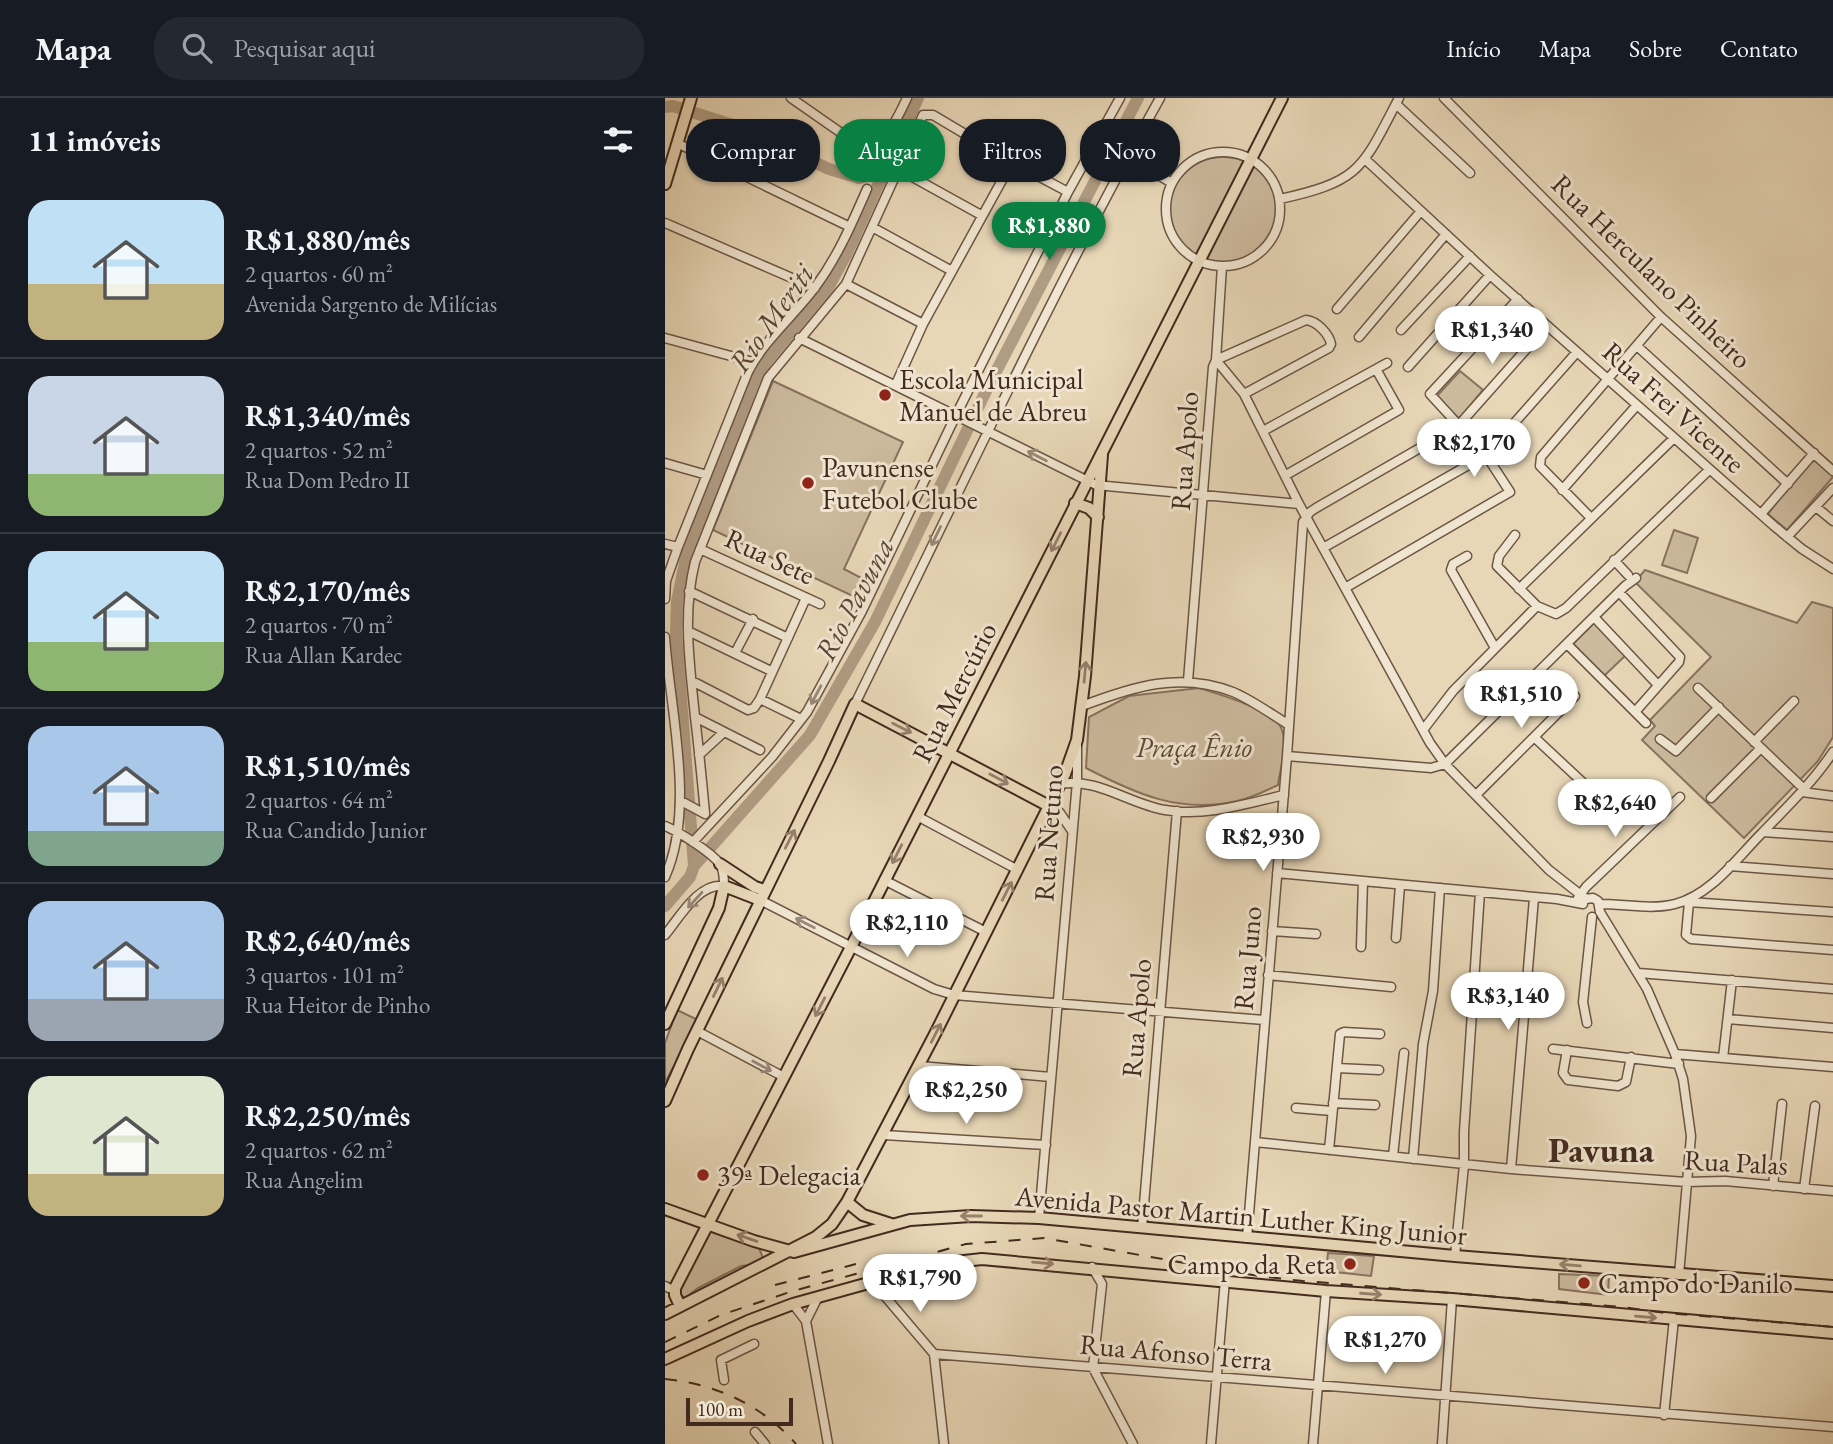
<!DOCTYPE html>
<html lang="pt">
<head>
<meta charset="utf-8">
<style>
	:root { --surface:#171b24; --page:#242831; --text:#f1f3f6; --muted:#9ea1a6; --line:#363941; --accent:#0b8043 }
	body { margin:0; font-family:"EB Garamond",serif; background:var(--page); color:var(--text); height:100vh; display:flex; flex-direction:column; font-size:26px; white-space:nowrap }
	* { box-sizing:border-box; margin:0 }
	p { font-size:23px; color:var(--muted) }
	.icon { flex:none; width:38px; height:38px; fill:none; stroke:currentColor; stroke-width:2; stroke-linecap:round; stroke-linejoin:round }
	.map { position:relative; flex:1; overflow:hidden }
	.side { display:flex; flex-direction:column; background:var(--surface); width:665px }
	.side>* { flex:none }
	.hud { position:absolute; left:21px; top:21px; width:665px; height:63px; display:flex; gap:14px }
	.scale { position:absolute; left:21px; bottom:18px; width:107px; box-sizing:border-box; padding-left:7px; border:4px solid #432a1f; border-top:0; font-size:19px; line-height:24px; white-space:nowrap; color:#432a1f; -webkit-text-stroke:5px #f0e5d0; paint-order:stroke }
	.price { position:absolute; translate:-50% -60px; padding:0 16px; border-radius:24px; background:#fff; color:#222; font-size:23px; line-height:46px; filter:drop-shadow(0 2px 4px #0008) }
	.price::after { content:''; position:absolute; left:50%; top:42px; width:21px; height:16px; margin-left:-10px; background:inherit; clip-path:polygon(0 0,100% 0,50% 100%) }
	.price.on { background:var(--accent); color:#fff }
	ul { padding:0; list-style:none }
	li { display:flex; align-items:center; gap:21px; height:175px; padding:0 28px }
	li+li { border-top:2px solid var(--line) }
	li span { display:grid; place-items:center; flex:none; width:196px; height:140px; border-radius:21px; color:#555 }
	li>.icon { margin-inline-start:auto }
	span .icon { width:84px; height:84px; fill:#fffc; stroke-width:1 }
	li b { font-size:30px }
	h2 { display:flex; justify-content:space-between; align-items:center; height:84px; padding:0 28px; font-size:30px }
	.chip { padding:0 24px; border-radius:28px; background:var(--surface); box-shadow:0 2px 5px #0004; font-size:24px; line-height:63px }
	.chip.on { background:var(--accent); color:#fff }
	header { display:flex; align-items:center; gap:42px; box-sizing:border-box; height:98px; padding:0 35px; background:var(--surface); border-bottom:2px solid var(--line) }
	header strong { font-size:33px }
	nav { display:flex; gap:38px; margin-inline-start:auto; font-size:24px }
	.search { width:490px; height:63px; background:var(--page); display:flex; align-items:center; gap:18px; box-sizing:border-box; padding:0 24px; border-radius:28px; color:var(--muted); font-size:26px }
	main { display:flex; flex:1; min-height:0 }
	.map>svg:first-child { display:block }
	.green { fill:#ccba9d; stroke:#88725e; stroke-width:2 }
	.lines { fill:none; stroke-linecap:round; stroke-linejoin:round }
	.river { stroke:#b09c83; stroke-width:12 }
	.minor-casing { stroke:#6c5545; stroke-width:11 }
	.major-casing { stroke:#432a1f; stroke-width:14 }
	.minor { stroke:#f0e5d0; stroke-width:8 }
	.major { stroke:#e8d7b7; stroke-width:10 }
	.rail { stroke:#432a1f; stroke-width:2; stroke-dasharray:12 12; stroke-linecap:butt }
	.oneway { stroke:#9a8878 }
	.oneway2 { stroke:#96806b }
	.poi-dot { fill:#8f2418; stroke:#f0e5d0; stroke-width:2.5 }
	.labels { text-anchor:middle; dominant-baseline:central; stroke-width:6; stroke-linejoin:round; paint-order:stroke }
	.street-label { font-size:28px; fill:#432a1f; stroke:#f0e5d0 }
	.poi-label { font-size:28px; fill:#432a1f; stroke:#f0e5d0; text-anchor:start }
	.park-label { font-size:28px; font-style:italic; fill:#5e4738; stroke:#f0e5d0 }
	.water-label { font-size:30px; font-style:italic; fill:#5e4638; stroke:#f0e5d0 }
	.district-label { font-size:35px; font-weight:bold; fill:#432a1f; stroke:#f0e5d0 }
</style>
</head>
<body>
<header>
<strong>Mapa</strong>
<div class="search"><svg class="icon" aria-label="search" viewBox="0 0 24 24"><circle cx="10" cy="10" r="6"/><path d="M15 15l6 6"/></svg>Pesquisar aqui</div>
<nav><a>Início</a><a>Mapa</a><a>Sobre</a><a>Contato</a></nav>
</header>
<main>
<section class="side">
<h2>11 imóveis<svg class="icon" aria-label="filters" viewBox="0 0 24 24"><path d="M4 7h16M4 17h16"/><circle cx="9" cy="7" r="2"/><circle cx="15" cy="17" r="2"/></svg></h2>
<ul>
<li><span style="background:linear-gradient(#bfe0f5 60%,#c2b280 0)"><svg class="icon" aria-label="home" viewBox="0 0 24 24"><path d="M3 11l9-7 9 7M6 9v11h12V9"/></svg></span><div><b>R$1,880/mês</b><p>2 quartos · 60 m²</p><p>Avenida Sargento de Milícias</p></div></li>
<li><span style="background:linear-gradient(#c9d6e8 70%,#8fb573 0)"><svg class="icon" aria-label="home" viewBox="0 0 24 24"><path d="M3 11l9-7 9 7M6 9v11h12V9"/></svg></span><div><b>R$1,340/mês</b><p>2 quartos · 52 m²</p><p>Rua Dom Pedro II</p></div></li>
<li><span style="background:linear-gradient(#bfe0f5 65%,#8fb573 0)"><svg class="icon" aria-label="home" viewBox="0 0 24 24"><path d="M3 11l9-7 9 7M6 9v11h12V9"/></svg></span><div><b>R$2,170/mês</b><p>2 quartos · 70 m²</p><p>Rua Allan Kardec</p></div></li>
<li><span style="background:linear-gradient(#a9c7e8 75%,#7fa58c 0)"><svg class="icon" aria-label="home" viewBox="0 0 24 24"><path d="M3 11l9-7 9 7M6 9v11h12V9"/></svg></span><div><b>R$1,510/mês</b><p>2 quartos · 64 m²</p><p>Rua Candido Junior</p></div></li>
<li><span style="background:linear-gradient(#a9c7e8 70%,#9aa5b1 0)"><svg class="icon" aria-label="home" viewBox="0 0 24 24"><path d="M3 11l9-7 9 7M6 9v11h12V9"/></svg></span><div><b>R$2,640/mês</b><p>3 quartos · 101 m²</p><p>Rua Heitor de Pinho</p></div></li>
<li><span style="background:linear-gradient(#dfe7d0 70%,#c2b280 0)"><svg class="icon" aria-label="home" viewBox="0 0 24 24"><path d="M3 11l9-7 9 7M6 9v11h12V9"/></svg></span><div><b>R$2,250/mês</b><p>2 quartos · 62 m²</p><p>Rua Angelim</p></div></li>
</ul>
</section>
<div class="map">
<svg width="1168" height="1346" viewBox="0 0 1168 1346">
	<rect width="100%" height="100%" fill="#e8d7b7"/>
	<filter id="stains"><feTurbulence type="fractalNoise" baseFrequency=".00286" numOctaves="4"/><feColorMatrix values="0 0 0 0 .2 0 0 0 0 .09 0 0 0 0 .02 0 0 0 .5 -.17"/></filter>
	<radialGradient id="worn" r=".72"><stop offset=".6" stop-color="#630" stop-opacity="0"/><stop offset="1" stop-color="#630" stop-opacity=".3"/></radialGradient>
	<!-- green -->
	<path class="green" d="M504 113a54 54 0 1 1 108 0a54 54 0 1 1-108 0Z
		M795 273 818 292 794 321 771 299Z
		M108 283 238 344 179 471 202 483 194 501 48 432Z
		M1151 359 1168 379 1122 432 1103 416 1125 387Z
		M1009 432 1033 440 1022 475 997 467Z
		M980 472 1132 525 1147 504 1168 510V639L1153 663 1079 740 977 642 990 628 985 622 1046 559 970 484Z
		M930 524 962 556 939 578 908 546Z
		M534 590C553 596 611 612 617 632 623 647 615 671 613 687 600 693 586 700 572 703 515 716 471 696 421 670L424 619 464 598Z
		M12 912 33 922 0 985V945Z
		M44 1130 94 1150 98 1160 85 1167 76 1168 33 1190 20 1200 15 1197 14 1189Z
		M663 1155 709 1158 706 1178 661 1173Z
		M894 1176 944 1178 943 1197 894 1191Z"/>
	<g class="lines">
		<!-- river -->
		<path class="river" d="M0 9 8 8 71 28 164 71 194 80 211 76 218 66
			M29 768 11 535 12 504 21 459 89 284 101 264 163 190 181 157 253 0
			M0 808 25 779 29 768 145 637 210 524 322 291 473 0"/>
		<!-- minor casing -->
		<g class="minor-casing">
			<path id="minor" d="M126 0 182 39 203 50C222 44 234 17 242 0
				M779 0 996 219 1168 373
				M731 6 805 75
				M12 45 185 129
				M501 111a57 57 0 1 1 114 0a57 57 0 1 1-114 0Z
				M462 59 507 85
				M701 62 825 177 1109 428 1137 451 1168 471
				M233 71 316 117
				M615 101C697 83 697 70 734 0
				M0 125 150 190
				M207 129 287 173
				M181 186 258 226
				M672 211 756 113
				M736 232 805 158
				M694 239 781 136
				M0 240 88 264
				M134 240 431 387 634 406
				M972 248 1123 386
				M551 262 579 296 634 406 765 645 780 666 884 772 921 801
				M551 262 641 222C652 223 664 236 666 246L664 250 579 296
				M743 269 825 177
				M231 286 258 226 347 64
				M598 333 722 265
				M0 365 42 377
				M621 377 734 312 711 271
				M897 392 972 307
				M1151 409 1168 423
				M1096 416 1149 355
				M926 420 875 368 876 359 996 219
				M850 437 834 458 832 468 872 508 891 516 901 510 1044 372
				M1122 439 1168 390
				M0 446 13 449
				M658 450 821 357 912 254
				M35 451 155 506
				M802 458 788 466 786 472 830 550
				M949 462 963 477
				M680 490 845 394 821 357 765 296 853 201
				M854 491 1009 340
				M24 493 123 540
				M954 494 1015 559 1014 564 970 614
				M0 501 1 483 13 449 83 274C99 242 130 217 151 188 173 158 187 125 202 91
				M929 519 993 587
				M23 533 106 573
				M0 539C5 613 31 710 0 779
				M902 546 981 625
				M70 555 88 521
				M27 583 83 612 89 610 95 601 141 500
				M523 583 548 269 551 262 557 168
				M1033 590 1139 691
				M95 601 136 621
				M190 606C290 403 385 198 495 0
				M417 608C467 589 515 573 568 594 587 602 606 616 624 627
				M30 619 95 652
				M758 632 788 593 872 508
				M869 639 944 709
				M995 641 1011 653 1054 609
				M1089 644 1129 603
				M34 657 59 634
				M622 658 766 670 780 666 960 488 971 480
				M395 686C432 679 464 706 500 712 540 719 580 706 619 697
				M1137 694 1168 698
				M811 697 910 598
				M1046 700 1096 650
				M16 703 40 716
				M384 708 395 715 407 733
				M40 715C37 683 34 651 30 619 25 567 17 516 30 464L103 280 181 186 258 17H268L347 64 403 94
				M252 718 353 772
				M0 728C14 734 46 754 55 766 59 772 59 781 59 788 34 784 14 820 0 837
				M1098 734 1168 739
				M28 744 107 659 142 614 197 513 291 317 403 94 455 0
				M1065 768 1168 776
				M612 775 892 801 918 806
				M219 782 321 834
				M913 800 921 789 1015 699
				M921 801 928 800 933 803 935 814 982 891 1010 956 1018 981 1026 1038 1014 1177
				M95 802 269 891 289 897 599 922
				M1022 802 1024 804 1168 814
				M1024 804 1021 837 1026 841 1168 852
				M935 806C959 806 987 812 1010 806 1046 797 1072 760 1097 735 1122 709 1148 684 1168 654
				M607 833 651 836
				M731 840 735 787
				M696 849 698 783
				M974 875 1168 891
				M603 877 726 889
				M1063 921 1168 930
				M922 925 918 904 927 819
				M32 933 119 979
				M888 951 1014 966
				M902 952 898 975 903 982 953 988 961 984 966 959
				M1010 956 1168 969
				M1058 960 1067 882
				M254 968 386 979
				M672 970 714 972
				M668 1005 710 1007
				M631 1010 667 1013
				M219 1037 381 1047
				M590 1044 846 1071 1021 1084 1060 1083 1168 1093
				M664 1052 675 936 679 934 715 936
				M728 1058 739 955
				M748 1061 758 946 768 893 775 790
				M846 1071 869 800
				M1108 1088 1117 1006
				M1139 1091 1150 1008
				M374 1120 412 684V648
				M477 1130 512 713
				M582 1140 622 658 638 424 645 414 651 410 793 328 882 228
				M790 1158 799 1067V1034L815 794
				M427 1169 437 1186 428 1270 468 1346
				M202 1185 218 1196 269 1256 279 1346
				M0 1188 4 1190
				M128 1206 141 1223 153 1199
				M141 1223 163 1346
				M269 1256 1168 1329
				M59 1282 56 1262 89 1246
				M999 1317 1009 1221
				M90 1334 100 1346
				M546 1346 560 1182
				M648 1346 661 1193
				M777 1346 787 1201"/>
		</g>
		<!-- major casing -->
		<g class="major-casing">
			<path id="major" d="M0 86 26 0
				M410 405 424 410 433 419
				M55 766 90 789 99 792
				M0 926 54 810 59 788 95 802
				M0 1003 23 951 164 663 190 606 384 708
				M182 1104 198 1117 226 1126
				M0 1111 89 1143 129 1154 245 1122 306 1118 374 1120 790 1158 1168 1188
				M15 1208 10 1197V1190L186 849 617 0
				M0 1216 151 1139 167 1126 182 1104 271 934 400 676 412 642 420 578 437 357
				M0 1261 83 1223 128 1206 272 1166 317 1161 661 1193 787 1201 1168 1235"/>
		</g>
		<!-- minor -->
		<use href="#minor" class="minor"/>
		<!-- major -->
		<use href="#major" class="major"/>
		<!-- rail -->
		<path class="rail" d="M110 1187 191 1166
			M0 1244 56 1217 128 1193 301 1146 379 1140 593 1178 638 1183 958 1209 1000 1215 1168 1229
			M0 1281C51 1286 97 1307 131 1346"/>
	</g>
	<!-- one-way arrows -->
	<defs><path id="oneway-shaft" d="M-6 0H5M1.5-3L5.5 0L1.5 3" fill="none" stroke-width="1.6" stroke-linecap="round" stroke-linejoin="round" transform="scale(1.75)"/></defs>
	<g class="oneway">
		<use href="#oneway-shaft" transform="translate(372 358) rotate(-153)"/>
		<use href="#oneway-shaft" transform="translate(271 438) rotate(116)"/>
		<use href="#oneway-shaft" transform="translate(151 597) rotate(118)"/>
		<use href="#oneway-shaft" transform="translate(30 802) rotate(132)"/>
		<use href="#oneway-shaft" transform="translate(140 825) rotate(-153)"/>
		<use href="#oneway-shaft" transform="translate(97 968) rotate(28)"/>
	</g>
	<g class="oneway2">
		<use href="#oneway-shaft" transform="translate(391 444) rotate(117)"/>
		<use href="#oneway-shaft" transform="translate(420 574) rotate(-85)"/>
		<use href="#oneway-shaft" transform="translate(237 630) rotate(27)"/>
		<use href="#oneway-shaft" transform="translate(334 681) rotate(28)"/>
		<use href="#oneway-shaft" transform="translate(125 741) rotate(-63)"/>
		<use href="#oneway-shaft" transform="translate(232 756) rotate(117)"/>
		<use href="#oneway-shaft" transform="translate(342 793) rotate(-63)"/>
		<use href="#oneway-shaft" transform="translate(53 889) rotate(-64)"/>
		<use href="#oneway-shaft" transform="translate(155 909) rotate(117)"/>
		<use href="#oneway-shaft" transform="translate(271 935) rotate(-63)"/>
		<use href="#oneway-shaft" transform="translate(306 1118) rotate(180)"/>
		<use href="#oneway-shaft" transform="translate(82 1140) rotate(-161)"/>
		<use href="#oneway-shaft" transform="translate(378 1165) rotate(5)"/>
		<use href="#oneway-shaft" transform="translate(905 1167) rotate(-175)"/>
		<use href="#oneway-shaft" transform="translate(706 1196) rotate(4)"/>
		<use href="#oneway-shaft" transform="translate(981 1219) rotate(5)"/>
	</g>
	<!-- markers -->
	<g class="poi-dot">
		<circle cx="220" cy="297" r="7"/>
		<circle cx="143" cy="385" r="7"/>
		<circle cx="38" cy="1077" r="7"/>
		<circle cx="685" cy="1166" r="7"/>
		<circle cx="919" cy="1185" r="7"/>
	</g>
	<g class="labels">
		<!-- street labels -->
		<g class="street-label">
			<text transform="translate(987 173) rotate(44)">Rua Herculano Pinheiro</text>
			<text transform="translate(1009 309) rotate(42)">Rua Frei Vicente</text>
			<text transform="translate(519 353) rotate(-86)">Rua Apolo</text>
			<text transform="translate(105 458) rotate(25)">Rua Sete</text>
			<text transform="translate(289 594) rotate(-63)">Rua Mercúrio</text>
			<text transform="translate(383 735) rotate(-86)">Rua Netuno</text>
			<text transform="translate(582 860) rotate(-85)">Rua Juno</text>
			<text transform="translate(471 920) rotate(-85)">Rua Apolo</text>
			<text transform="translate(1071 1064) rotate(3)">Rua Palas</text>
			<text transform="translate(576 1117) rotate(5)">Avenida Pastor Martin Luther King Junior</text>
			<text transform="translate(511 1254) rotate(5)">Rua Afonso Terra</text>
		</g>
		<!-- poi labels -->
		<g class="poi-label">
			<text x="234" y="281">Escola Municipal<tspan x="234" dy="32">Manuel de Abreu</tspan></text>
			<text x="157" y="369">Pavunense<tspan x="157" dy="32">Futebol Clube</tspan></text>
			<text x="52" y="1077">39ª Delegacia</text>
			<text x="671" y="1166" text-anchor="end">Campo da Reta</text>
			<text x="933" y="1185">Campo do Danilo</text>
		</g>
		<!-- park labels -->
		<g class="park-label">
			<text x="529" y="649">Praça Ênio</text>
		</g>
		<!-- water labels -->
		<g class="water-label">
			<text transform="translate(106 220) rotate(-55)">Rio Meriti</text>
			<text transform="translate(189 501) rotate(-62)">Rio Pavuna</text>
		</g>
		<!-- district labels -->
		<g class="district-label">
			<text x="936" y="1051">Pavuna</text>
		</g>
	</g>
	<rect width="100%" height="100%" filter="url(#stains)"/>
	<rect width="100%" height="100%" fill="url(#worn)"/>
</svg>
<div class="scale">100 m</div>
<b class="price on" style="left:384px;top:164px">R$1,880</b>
<b class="price" style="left:827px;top:268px">R$1,340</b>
<b class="price" style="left:809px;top:381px">R$2,170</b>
<b class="price" style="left:856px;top:632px">R$1,510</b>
<b class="price" style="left:950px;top:741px">R$2,640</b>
<b class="price" style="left:598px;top:775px">R$2,930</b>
<b class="price" style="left:242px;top:861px">R$2,110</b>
<b class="price" style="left:843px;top:934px">R$3,140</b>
<b class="price" style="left:301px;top:1028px">R$2,250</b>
<b class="price" style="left:255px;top:1216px">R$1,790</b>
<b class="price" style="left:720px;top:1278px">R$1,270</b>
<div class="hud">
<a class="chip">Comprar</a>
<a class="chip on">Alugar</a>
<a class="chip">Filtros</a>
<a class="chip">Novo</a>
</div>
</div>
</main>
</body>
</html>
